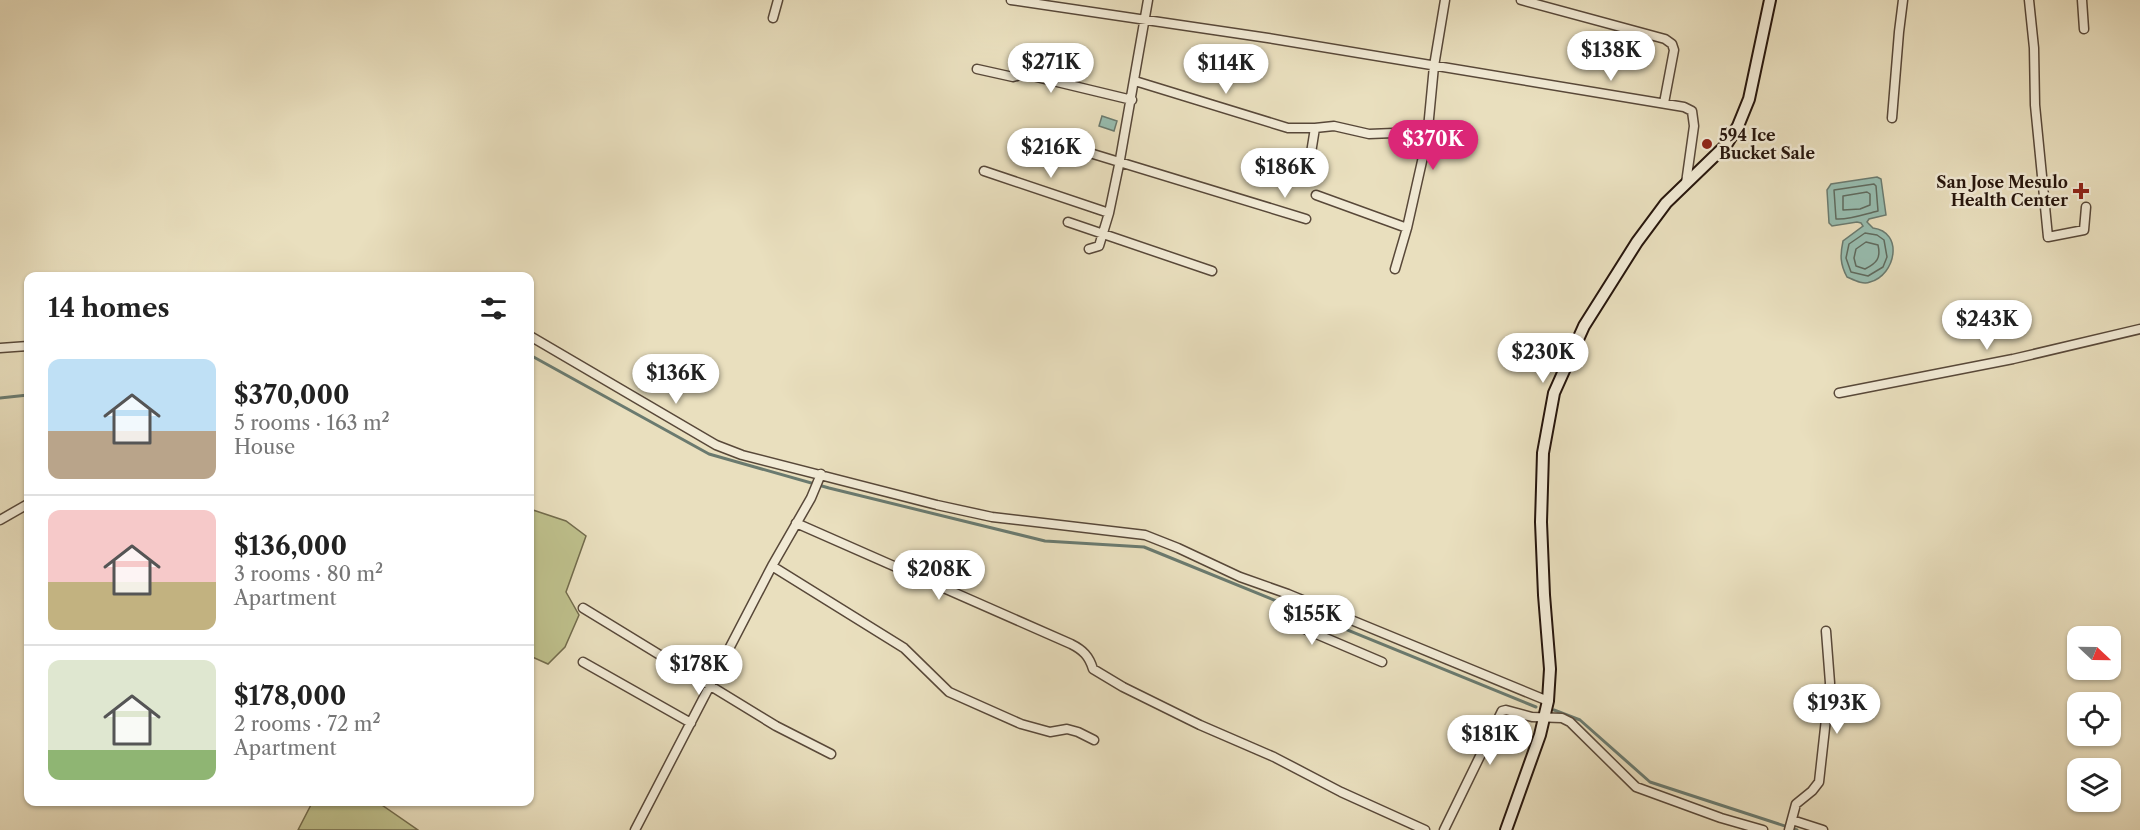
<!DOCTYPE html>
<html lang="en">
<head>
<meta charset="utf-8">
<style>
	:root { --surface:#fff; --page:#f2f2f2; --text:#222; --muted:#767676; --line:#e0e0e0; --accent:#db2777 }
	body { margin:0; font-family:"Libre Caslon Text",serif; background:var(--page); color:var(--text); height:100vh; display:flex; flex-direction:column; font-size:22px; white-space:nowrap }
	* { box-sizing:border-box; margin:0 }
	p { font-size:20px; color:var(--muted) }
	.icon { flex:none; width:33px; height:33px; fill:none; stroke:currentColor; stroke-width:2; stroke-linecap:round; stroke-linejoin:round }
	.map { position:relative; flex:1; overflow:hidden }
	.details { position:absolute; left:24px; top:272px; width:510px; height:534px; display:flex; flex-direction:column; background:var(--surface); border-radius:12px; box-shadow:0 2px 4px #0004 }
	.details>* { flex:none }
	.needle { width:39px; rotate:112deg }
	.fabs { position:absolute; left:2067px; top:626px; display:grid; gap:12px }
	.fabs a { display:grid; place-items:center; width:54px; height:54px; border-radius:12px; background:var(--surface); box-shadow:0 2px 4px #0004; font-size:30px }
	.price { position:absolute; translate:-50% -51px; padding:0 14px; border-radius:21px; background:#fff; color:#222; font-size:20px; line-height:39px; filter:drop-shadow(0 2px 3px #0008) }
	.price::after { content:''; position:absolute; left:50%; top:36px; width:18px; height:14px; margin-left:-9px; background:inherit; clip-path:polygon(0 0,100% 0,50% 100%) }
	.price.on { background:var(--accent); color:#fff }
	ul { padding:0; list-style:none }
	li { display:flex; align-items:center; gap:18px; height:150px; padding:0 24px }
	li+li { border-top:2px solid var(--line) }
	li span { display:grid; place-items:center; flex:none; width:168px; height:120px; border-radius:12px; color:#555 }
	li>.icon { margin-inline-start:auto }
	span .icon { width:72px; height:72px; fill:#fffc; stroke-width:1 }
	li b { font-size:26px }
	h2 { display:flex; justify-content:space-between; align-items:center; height:72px; padding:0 24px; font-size:26px }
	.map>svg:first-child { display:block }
	.green { fill:#bec08c; stroke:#726b4c; stroke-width:1.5 }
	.water { fill:#97bdb0; stroke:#6a7a6f; stroke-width:1.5 }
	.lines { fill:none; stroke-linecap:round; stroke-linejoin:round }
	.shore { stroke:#5f6a5e; stroke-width:1.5 }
	.stream { stroke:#6a7a6f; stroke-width:3 }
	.minor-casing { stroke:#584839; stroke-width:11 }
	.secondary-casing { stroke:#27160d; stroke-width:14 }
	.minor { stroke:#f1ead5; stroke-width:8 }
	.secondary { stroke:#f1ead5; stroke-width:10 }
	.poi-dot { fill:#8f2418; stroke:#f1ead5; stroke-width:2 }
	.labels { text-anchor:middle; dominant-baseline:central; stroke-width:5; stroke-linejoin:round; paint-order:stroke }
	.poi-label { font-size:16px; font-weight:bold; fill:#27160d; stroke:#f1ead5; text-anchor:start }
</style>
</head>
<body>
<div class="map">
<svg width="2140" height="830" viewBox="0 0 2140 830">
	<rect width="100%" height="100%" fill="#e9dfbe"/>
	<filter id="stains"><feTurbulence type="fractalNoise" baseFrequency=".00333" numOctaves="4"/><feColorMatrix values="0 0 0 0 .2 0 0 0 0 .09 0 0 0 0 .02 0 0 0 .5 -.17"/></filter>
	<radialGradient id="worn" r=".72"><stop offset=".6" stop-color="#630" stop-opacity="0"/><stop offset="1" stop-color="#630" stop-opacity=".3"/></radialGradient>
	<!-- green -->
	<path class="green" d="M530 509 566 521 586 536 566 592 579 615 565 647 548 664 530 656Z
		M313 801H376L418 830H298Z"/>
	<!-- water -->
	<path class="water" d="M1102 116 1117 121 1114 131 1099 126Z
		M1877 177 1881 179 1886 215 1869 219 1867 222 1873 228C1904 232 1896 275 1870 282 1863 285 1854 280 1847 277 1840 264 1840 255 1843 241L1863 226 1861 223 1857 222 1832 226 1829 223 1827 190 1831 184Z"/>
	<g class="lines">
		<!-- shore -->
		<path class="shore" d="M1874 184 1876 186 1878 211C1865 214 1850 220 1836 219L1834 190Z
			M1867 192 1870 194V205L1860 209 1843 210V196Z
			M1865 233 1877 235 1884 240 1887 257 1883 267 1868 276 1851 272 1846 258 1849 244Z
			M1866 242 1878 245C1881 258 1877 263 1865 269L1856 266 1854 258 1856 249Z"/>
		<!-- stream -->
		<path class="stream" d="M530 355 709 454 829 488 1045 541 1144 547 1536 707
			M0 398 28 395
			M1554 710 1580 720 1650 782 1797 830"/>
		<!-- minor casing -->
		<g class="minor-casing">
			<path id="minor" d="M1011 0 1268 38 1684 107 1692 111 1694 126 1686 183
				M1521 0 1665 39 1672 44 1674 50 1664 103
				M2029 0 2034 48 2035 105 2048 237 2084 230 2086 207
				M2082 0 2084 29
				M773 18 778 0
				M977 69 1013 77 1024 74 1132 100
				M1135 81 1288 128H1315
				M1892 118 1899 32 1903 0
				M1057 143 1306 219
				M1311 153 1315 128 1334 126 1369 134 1394 133 1427 139
				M984 171 1109 213
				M1316 195 1407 228
				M1068 222 1212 271
				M1089 249 1099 246 1109 213 1119 165 1148 0
				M1395 269 1407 228 1427 139 1434 66 1445 0
				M530 336 716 445 742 455 937 505 992 517 1145 535 1178 548 1240 577 1288 594 1548 701
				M0 348 28 346
				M1839 393 2013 359 2140 329
				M0 520 28 504
				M796 523 1071 644C1083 650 1089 656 1093 669L1123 687 1200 725 1274 757 1341 792 1425 830
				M772 566 904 648 949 692 1021 724 1050 732 1067 729 1078 732 1094 740
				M1288 594 1280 615 1281 619 1382 662
				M583 608 776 726 831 754
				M583 662 691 723
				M1792 820 1823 830
				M635 830 772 566 811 498 821 474
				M1444 830 1502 711 1506 710 1532 717 1562 718 1570 722 1636 787 1721 818 1763 830
				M1789 830 1796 804 1812 791 1819 782 1830 683 1826 631"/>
		</g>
		<!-- secondary casing -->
		<g class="secondary-casing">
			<path id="secondary" d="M1506 830 1540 735 1548 701 1550 669 1544 595 1541 522 1543 453 1554 393 1584 326 1637 242 1666 203 1726 145 1738 126 1749 99 1770 0"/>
		</g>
		<!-- minor -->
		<use href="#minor" class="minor"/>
		<!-- secondary -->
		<use href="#secondary" class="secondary"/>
	</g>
	<!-- markers -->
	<g class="poi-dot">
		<circle cx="1707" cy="144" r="6"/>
		<path d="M2078 182h6v6h6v6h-6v6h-6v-6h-6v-6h6z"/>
	</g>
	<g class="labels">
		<!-- poi labels -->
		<g class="poi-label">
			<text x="1719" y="135">594 Ice<tspan x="1719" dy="18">Bucket Sale</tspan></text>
			<text x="2068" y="182" text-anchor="end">San Jose Mesulo<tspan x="2068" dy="18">Health Center</tspan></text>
		</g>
	</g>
	<rect width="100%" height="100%" filter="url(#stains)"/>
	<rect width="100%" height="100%" fill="url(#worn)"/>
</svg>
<div class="fabs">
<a><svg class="needle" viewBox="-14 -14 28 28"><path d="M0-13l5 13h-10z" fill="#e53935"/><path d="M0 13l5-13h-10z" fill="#767676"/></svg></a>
<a><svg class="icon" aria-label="locate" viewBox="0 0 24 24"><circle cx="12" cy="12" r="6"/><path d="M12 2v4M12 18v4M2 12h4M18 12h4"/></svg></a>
<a><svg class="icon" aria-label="layers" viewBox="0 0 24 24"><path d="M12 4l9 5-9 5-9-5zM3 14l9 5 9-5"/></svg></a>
</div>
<b class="price" style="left:1611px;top:82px">$138K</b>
<b class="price" style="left:1051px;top:94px">$271K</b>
<b class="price" style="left:1226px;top:95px">$114K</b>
<b class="price on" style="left:1433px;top:171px">$370K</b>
<b class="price" style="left:1051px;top:179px">$216K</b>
<b class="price" style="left:1285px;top:199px">$186K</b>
<b class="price" style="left:1987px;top:351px">$243K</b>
<b class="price" style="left:1543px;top:384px">$230K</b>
<b class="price" style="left:676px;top:405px">$136K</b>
<b class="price" style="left:939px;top:601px">$208K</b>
<b class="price" style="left:1312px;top:646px">$155K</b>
<b class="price" style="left:699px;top:696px">$178K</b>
<b class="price" style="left:1837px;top:735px">$193K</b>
<b class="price" style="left:1490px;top:766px">$181K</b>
<section class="details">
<h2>14 homes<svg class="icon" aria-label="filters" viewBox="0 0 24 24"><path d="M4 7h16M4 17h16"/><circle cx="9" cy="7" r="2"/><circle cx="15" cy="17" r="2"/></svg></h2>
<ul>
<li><span style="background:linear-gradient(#bfe0f5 60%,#b9a48a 0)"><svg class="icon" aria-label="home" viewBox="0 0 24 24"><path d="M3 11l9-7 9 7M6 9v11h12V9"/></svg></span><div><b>$370,000</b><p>5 rooms · 163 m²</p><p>House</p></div></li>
<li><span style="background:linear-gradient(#f6c9c9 60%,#c2b280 0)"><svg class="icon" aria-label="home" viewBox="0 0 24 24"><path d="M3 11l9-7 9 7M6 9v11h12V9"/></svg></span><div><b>$136,000</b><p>3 rooms · 80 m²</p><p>Apartment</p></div></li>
<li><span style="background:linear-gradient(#dfe7d0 75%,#8fb573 0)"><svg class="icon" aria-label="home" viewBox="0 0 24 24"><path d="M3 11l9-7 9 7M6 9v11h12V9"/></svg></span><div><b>$178,000</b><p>2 rooms · 72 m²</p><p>Apartment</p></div></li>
</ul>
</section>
</div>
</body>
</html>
